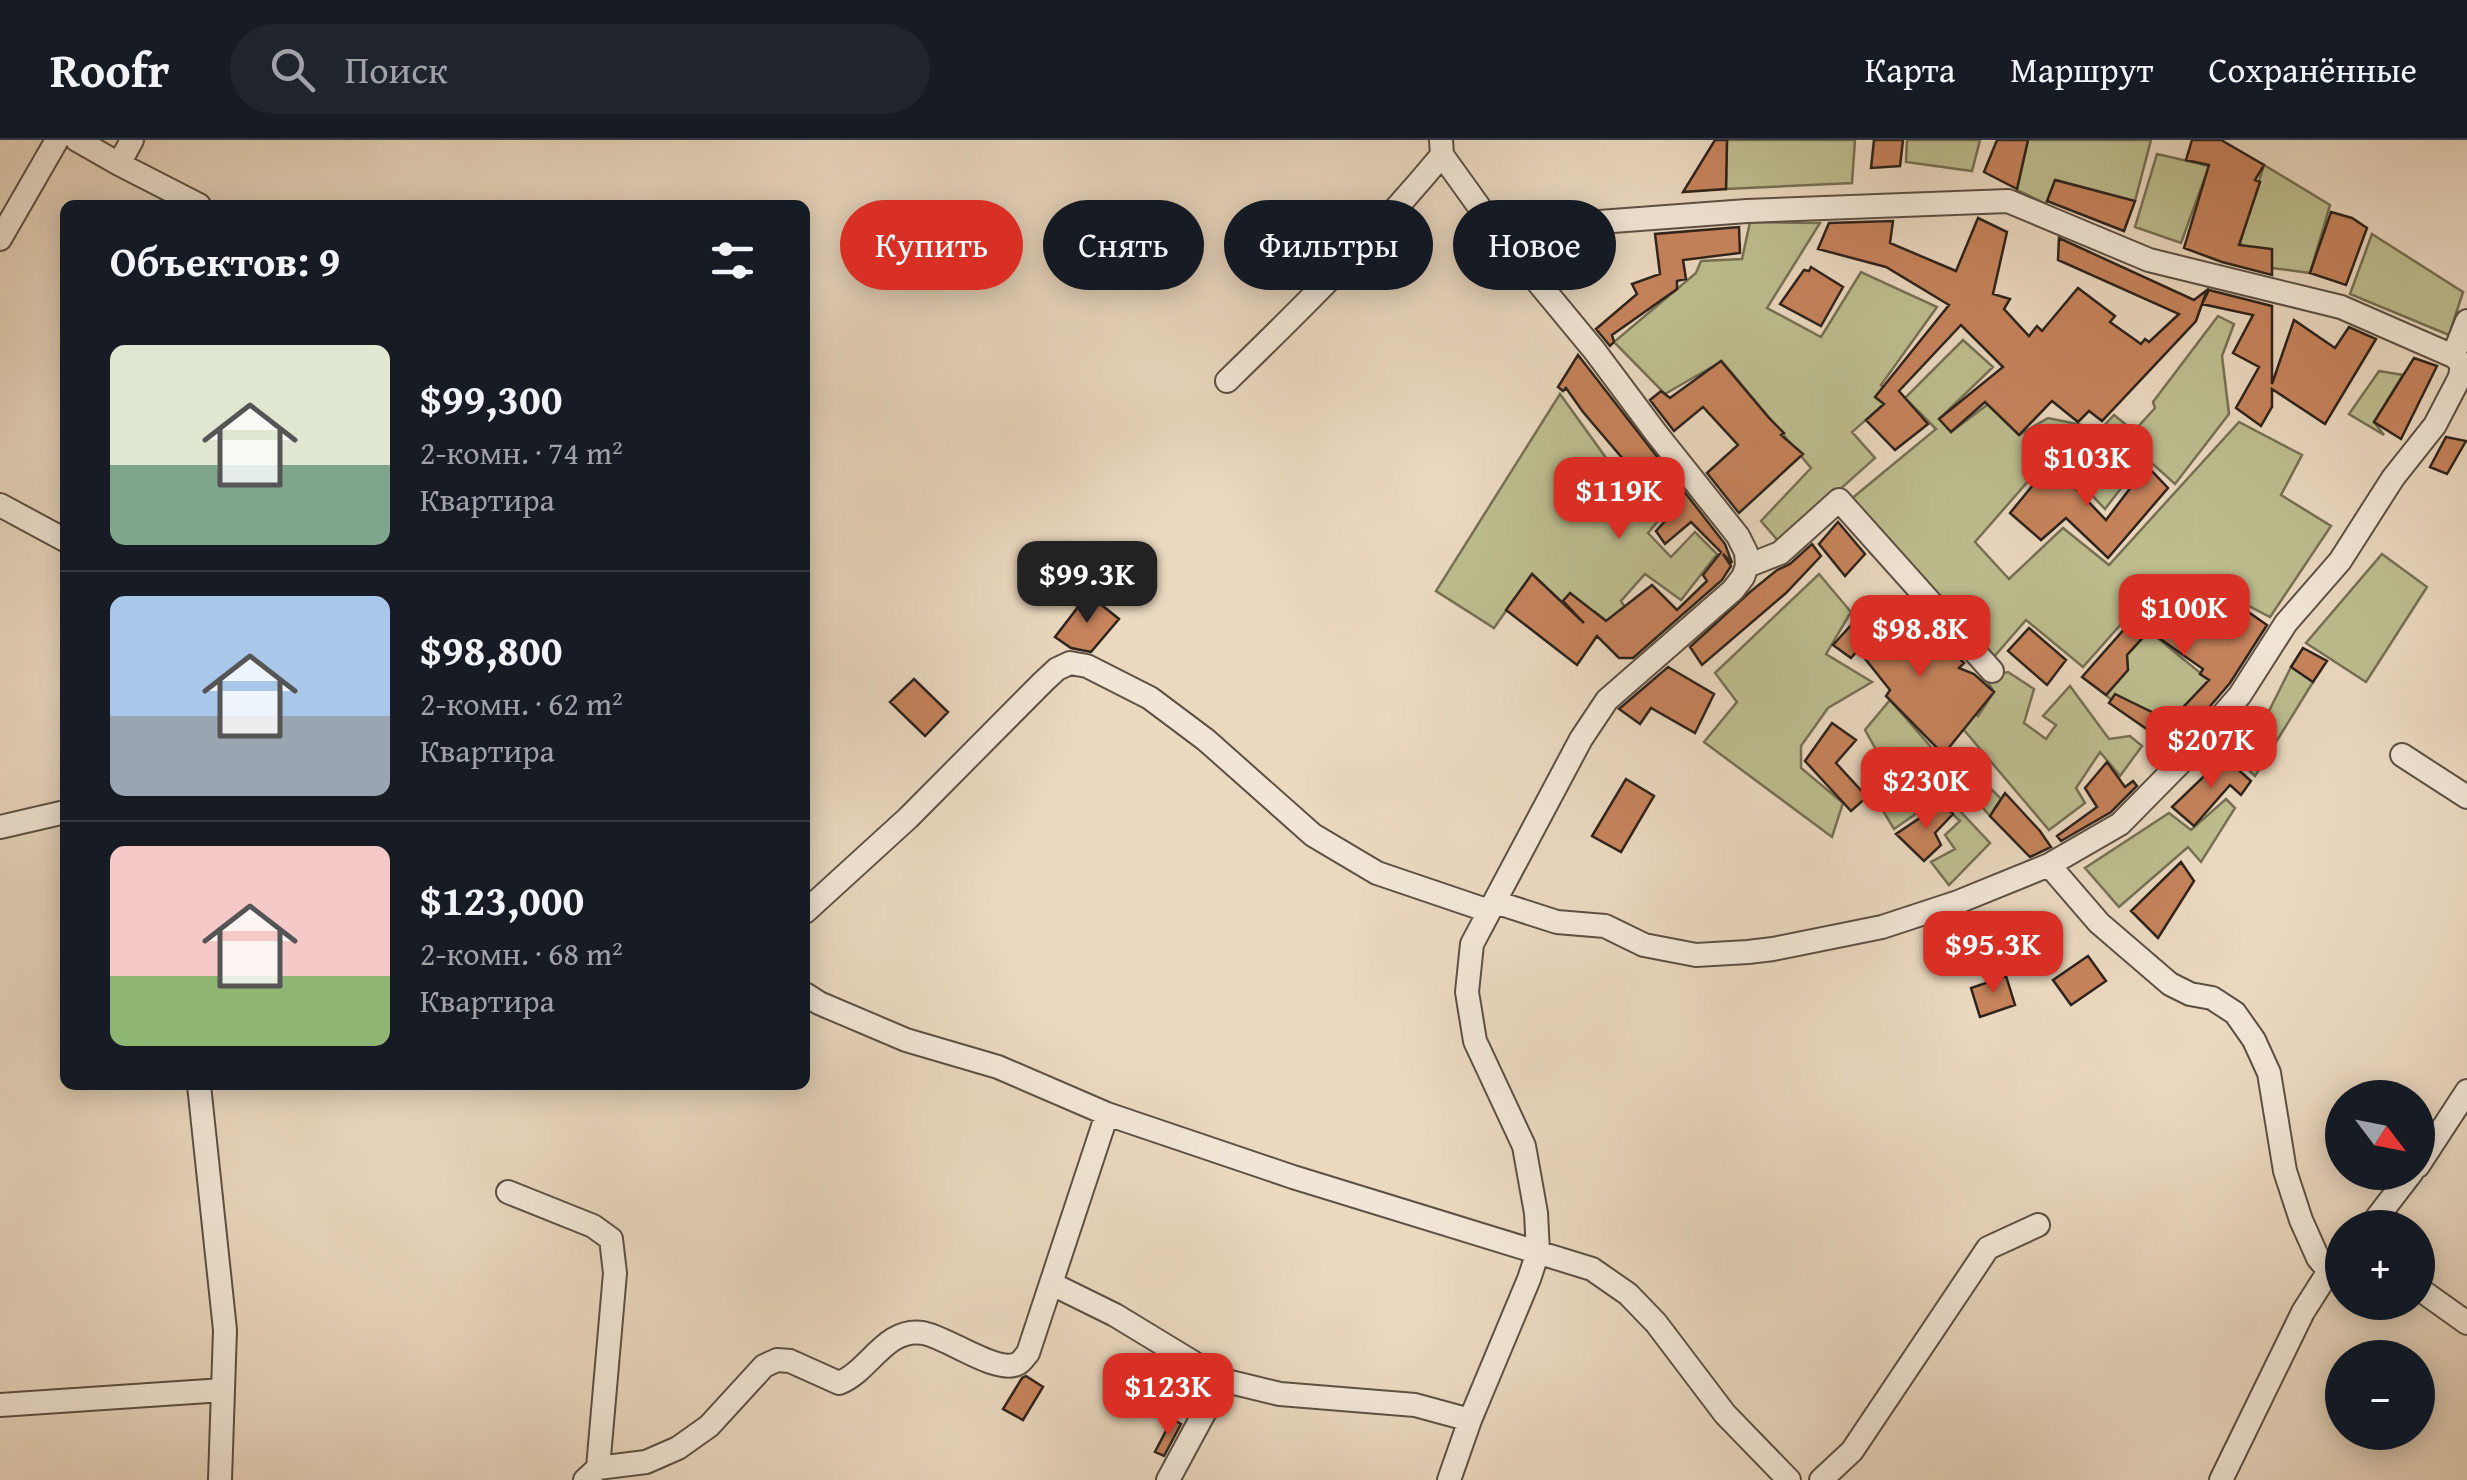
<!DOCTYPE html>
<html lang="ru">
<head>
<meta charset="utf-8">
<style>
	:root { --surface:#171b24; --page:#20242c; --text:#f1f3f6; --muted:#9ea1a6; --line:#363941; --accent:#d93025 }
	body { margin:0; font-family:"Gentium Book Plus",serif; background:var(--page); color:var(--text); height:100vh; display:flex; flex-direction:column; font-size:38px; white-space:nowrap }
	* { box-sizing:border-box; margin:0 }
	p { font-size:32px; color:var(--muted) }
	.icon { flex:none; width:55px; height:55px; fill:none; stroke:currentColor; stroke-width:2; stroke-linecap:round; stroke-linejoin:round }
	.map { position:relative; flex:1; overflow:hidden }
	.drawer { position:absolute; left:60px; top:60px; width:750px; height:890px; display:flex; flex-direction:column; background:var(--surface); border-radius:15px; box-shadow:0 5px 25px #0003 }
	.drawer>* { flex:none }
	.top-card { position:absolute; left:840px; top:60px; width:950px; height:90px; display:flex; gap:20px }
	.needle { width:65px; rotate:122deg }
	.controls { position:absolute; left:2325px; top:940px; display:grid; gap:20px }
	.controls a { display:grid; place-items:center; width:110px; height:110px; border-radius:50%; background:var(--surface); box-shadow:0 5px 25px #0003; font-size:50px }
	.price { position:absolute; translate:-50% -85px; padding:0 22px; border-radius:20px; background:var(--accent); color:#fff; font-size:32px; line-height:65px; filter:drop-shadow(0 2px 5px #0008) }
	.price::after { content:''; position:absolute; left:50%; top:60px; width:30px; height:22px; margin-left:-15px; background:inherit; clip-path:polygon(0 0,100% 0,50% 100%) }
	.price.on { background:#222; color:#fff }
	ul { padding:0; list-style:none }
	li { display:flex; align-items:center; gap:30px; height:250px; padding:0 50px }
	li+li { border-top:2px solid var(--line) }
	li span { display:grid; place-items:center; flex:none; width:280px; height:200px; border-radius:15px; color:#555 }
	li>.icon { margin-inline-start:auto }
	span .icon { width:120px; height:120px; fill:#fffc; stroke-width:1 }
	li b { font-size:42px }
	h2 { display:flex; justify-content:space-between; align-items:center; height:120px; padding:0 50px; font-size:42px }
	.chip { padding:0 35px; border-radius:45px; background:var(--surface); box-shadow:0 5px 25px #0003; font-size:35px; line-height:90px }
	.chip.on { background:var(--accent); color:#fff }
	header { display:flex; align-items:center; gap:60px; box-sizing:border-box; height:140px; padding:0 50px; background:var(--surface); border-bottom:2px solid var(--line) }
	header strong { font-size:48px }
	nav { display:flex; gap:55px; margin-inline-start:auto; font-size:35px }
	.search { width:700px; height:90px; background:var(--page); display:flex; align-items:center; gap:25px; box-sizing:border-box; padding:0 35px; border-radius:55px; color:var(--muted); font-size:38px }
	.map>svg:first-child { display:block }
	.green { fill:#bdbd8e; stroke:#767054; stroke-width:2.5 }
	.building { fill:#c6835c; stroke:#2e231b; stroke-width:2.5 }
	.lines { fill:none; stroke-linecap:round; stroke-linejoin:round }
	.minor-casing { stroke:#5d5044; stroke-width:26 }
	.minor { stroke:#f1e6d5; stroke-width:22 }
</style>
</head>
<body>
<header>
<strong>Roofr</strong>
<div class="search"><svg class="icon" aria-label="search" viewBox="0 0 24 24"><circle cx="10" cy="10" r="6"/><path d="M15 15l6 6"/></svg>Поиск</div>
<nav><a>Карта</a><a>Маршрут</a><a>Сохранённые</a></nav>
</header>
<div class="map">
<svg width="2467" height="1340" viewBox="0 0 2467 1340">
	<rect width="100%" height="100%" fill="#ead8bf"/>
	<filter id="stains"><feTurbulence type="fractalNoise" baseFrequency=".002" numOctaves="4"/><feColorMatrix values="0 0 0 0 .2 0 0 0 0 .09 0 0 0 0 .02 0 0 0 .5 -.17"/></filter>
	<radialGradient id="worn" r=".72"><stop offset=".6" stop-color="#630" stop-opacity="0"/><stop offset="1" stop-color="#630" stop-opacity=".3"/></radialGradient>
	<!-- green -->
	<path class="green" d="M1727 0H1855L1852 43 1726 49Z
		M1907 0H1980L1972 31 1906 22Z
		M2028 0H2151L2135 61 2056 40 2046 64 2017 50Z
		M2157 14 2209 26 2181 103 2135 87Z
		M2264 25 2330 65 2310 133 2272 128 2240 103Z
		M1750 82 1820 83 1767 168 1821 197 1861 132 1937 167 1881 245 1893 256 1852 292 1875 318 1780 403 1761 381 1811 328 1722 221 1665 254 1614 202 1696 133 1701 121 1742 119Z
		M2372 94 2463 152 2449 195 2350 154Z
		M2218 176 2234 184 2222 216 2229 274 2175 344 2145 317 2105 369 2060 322 2030 339 1975 402 2009 439 2063 388 2109 425 2239 282 2302 315 2281 355 2331 386 2270 477 2211 446 2183 484 2138 465 2083 527 2026 480 1992 519 1850 360 1936 289 1905 258 1963 200 1993 227 1940 278 1951 292 2015 244 2004 280 2019 295 2048 278 2101 289 2114 275 2134 291 2155 268 2153 262Z
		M2379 231 2403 235 2374 282 2384 295 2349 274Z
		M1560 254 1609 322 1598 348 1617 364 1632 349 1648 368 1658 356 1668 369 1648 393 1671 417 1695 392 1717 414 1681 460 1645 434 1621 461 1632 479 1621 492 1595 472 1584 483 1532 434 1494 488 1436 451Z
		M2382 414 2427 447 2366 542 2306 503Z
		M1819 434 1851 472 1826 514 1872 542 1828 568 1801 606V628L1843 663 1832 697 1704 602 1737 562 1715 533Z
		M2149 491 2209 540 2170 581 2137 565 2127 575 2106 555 2127 530V515Z
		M2291 527 2313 542 2255 636 2229 612 2266 577Z
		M2008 532 2034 549 2024 583 2046 599 2056 585 2043 576 2070 546 2109 599 2130 596 2142 606 2120 636 2100 612 2076 648 2085 663 2049 690 1964 590 1912 537 1964 557 1978 576 1994 552 1985 538Z
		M1890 560 1944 622 1957 614 2001 659 1990 676 1959 641 1946 656 1990 703 1949 745 1931 722 1955 709 1945 695 1960 681 1937 659 1894 689 1877 661 1865 634 1883 622 1865 590Z
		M2226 659 2235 668 2201 722 2188 707 2119 767 2085 728 2169 673 2191 690Z"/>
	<!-- building -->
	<path class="building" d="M1715 0H1727L1726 49 1683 52Z
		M1874 0H1903L1900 26 1871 28Z
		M1997 0H2028L2017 49 1984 32Z
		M2192 0H2221L2264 25 2255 40 2260 42 2239 105 2272 109V135L2222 122 2184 108 2209 25 2186 20Z
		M2055 40 2135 61 2124 91 2047 61Z
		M2331 72 2352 78 2367 88 2346 145 2310 133Z
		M1978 78 2007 92 1993 154 2010 159 2004 169 2029 196 2037 186 2042 191 2078 148 2115 176 2110 182 2141 204 2145 199 2149 202 2179 174 2058 120 2059 98 2194 160 2207 150 2196 181 2102 281 2089 271 2078 282 2052 261 2019 295 1985 262 1951 292 1939 279 2003 227 1961 185 1899 251 1928 284 1895 310 1866 280 1884 264 1875 257 1949 165 1886 127 1818 109 1829 83 1893 81 1890 103 1956 131Z
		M1739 87 1740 113 1683 120 1686 139 1677 141V149L1612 195 1614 202 1610 206 1596 189 1637 154 1632 144 1660 134 1655 94Z
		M1811 127 1843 147 1821 186 1780 164 1804 130 1809 131Z
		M2209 150 2272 166V244L2294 180 2335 208 2349 187 2376 199 2325 284 2272 249V267L2261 286 2236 268 2259 227 2233 213 2253 175 2202 164Z
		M1578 215 1725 404 1732 423 1723 414 1731 426 1722 440 1633 518H1619L1597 496 1577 525 1506 470 1532 434 1584 483 1563 461 1570 453 1606 481 1652 445 1677 470 1707 441 1703 435 1721 412 1691 382 1665 404 1656 391 1666 380 1632 338 1617 354 1602 339 1623 319 1583 272 1566 248 1563 251 1558 247Z
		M2414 218 2437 226 2401 299 2374 282Z
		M1721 221 1769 278 1784 293 1781 295 1803 314 1739 373 1707 333 1738 305 1703 267 1674 291 1650 260 1661 251 1670 258Z
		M2446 297 2466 301 2447 334 2430 327Z
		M2054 326 2106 380 2147 326 2168 348 2108 418 2066 378 2041 400 2010 373 2033 345Z
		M1838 382 1865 414 1845 436 1819 404Z
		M1812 404 1821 416 1786 453 1702 525 1690 507 1750 452 1777 430 1790 424Z
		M2211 446 2267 485 2230 543 2174 608 2109 563 2115 554 2170 581 2209 540 2200 534 2203 529 2149 491 2127 515 2128 530 2106 555 2082 537 2133 479 2137 470 2179 491Z
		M1088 454 1119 479 1091 512 1071 508 1055 497Z
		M1863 472 1882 487 1885 483 1921 513 1938 497 1964 523 1959 528 1974 534 1994 552 1947 610H1939L1886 556 1890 550 1858 510 1851 518 1833 505Z
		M2029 488 2066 520 2047 545 2008 511Z
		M2303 508 2327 521 2313 542 2291 527Z
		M1668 527 1714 554 1695 593 1651 568 1640 584 1619 569Z
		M914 539 948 572 925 596 890 562Z
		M1832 583 1856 600 1836 623 1867 657 1851 671 1805 621Z
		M2224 617 2251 641 2241 655 2230 645 2194 686 2172 667Z
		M2107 622 2125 647 2133 641 2137 646 2111 672 2061 701 2057 696 2097 667 2085 648Z
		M1626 639 1654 656 1621 712 1592 696Z
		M2005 653 2040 691 2051 707 2030 717 1990 676Z
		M1942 663 1953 674 1935 693 1941 705 1924 721 1896 694Z
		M2181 722 2194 741 2158 798 2131 771Z
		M2088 816 2106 841 2071 865 2053 840Z
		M2006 836 2015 865 1980 877 1971 848Z
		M1026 1236 1043 1247 1023 1280 1003 1269 1022 1238Z
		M1172 1279 1181 1284 1164 1316 1155 1312Z"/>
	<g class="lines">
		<!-- minor casing -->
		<g class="minor-casing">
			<path id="minor" d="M77 0 119 24
				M132 0 119 24 199 65
				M1441 0 1442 15 1503 100 1594 210 1656 293 1738 396 1746 412 1747 426
				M0 99 57 0
				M2453 216 2467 181
				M1227 241C1302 168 1375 96 1442 15
				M0 365 65 400
				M2402 615 2467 657
				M0 687 65 672
				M2049 725 2099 783 2170 844 2190 854 2212 858 2235 873 2254 900 2269 933 2285 1031 2301 1080 2318 1118 2329 1131
				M1495 762 1557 782 1605 786 1644 805 1696 815 1748 812 1773 809 1882 787 1958 762 2049 725 2120 684 2186 617 2240 555 2286 483 2340 421 2393 338 2435 285 2460 237 2462 223 2453 216 2341 167 2149 120 2008 61 1747 71 1559 85 1503 100
				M805 772 908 678 1043 542 1057 529 1070 523 1087 526 1150 558 1206 600 1313 695 1377 733 1489 771
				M805 854 819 863 906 900 998 927 1107 974 1293 1037 1592 1129 1628 1154 1656 1183 1725 1274 1789 1340
				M199 945 225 1190 220 1340
				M2418 1026 2467 951
				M508 1052 593 1086 611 1099 615 1133 598 1328
				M2369 1088 2412 1032
				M1052 1144 1115 1175 1222 1240 1280 1254 1415 1265 1470 1280
				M2418 1148 2467 1183
				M0 1265 223 1250
				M585 1340 598 1328 646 1322 678 1308 709 1286 764 1226 777 1220 790 1221 839 1243C869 1232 885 1187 923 1193 947 1197 996 1234 1017 1224 1022 1222 1024 1217 1028 1213L1107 974
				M1168 1340 1222 1240
				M1449 1340 1470 1280 1529 1139 1538 1112 1536 1073 1524 1006 1475 901 1467 852 1472 804 1581 599 1607 560 1733 450 1743 437 1747 426 1780 413 1839 360 1992 531
				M1821 1340 1852 1311 1988 1108 2038 1085
				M2221 1340 2303 1172 2329 1131 2342 1118"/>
		</g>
		<!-- minor -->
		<use href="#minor" class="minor"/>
	</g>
	<rect width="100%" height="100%" filter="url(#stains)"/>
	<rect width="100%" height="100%" fill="url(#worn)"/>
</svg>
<div class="controls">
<a><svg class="needle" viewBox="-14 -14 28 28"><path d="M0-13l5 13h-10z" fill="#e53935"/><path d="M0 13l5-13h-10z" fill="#9ea1a6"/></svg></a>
<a>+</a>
<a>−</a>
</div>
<b class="price" style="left:2087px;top:369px">$103K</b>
<b class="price" style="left:1619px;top:402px">$119K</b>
<b class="price on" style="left:1087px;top:486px">$99.3K</b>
<b class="price" style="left:2184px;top:519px">$100K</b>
<b class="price" style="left:1920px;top:540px">$98.8K</b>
<b class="price" style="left:2211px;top:651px">$207K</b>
<b class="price" style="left:1926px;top:692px">$230K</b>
<b class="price" style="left:1993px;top:856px">$95.3K</b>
<b class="price" style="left:1168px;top:1298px">$123K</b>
<div class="top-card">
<a class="chip on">Купить</a>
<a class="chip">Снять</a>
<a class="chip">Фильтры</a>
<a class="chip">Новое</a>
</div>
<section class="drawer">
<h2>Объектов: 9<svg class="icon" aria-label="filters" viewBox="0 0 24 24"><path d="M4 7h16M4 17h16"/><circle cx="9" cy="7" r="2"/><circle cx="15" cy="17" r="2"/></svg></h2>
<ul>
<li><span style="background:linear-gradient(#dfe7d0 60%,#7fa58c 0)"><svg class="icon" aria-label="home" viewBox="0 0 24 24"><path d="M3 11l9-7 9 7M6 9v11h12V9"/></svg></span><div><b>$99,300</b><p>2-комн. · 74 m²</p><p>Квартира</p></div></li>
<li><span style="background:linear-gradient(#a9c7e8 60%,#9aa5b1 0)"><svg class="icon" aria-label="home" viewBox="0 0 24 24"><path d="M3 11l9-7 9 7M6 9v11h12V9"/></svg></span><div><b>$98,800</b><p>2-комн. · 62 m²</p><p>Квартира</p></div></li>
<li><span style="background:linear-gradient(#f6c9c9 65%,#8fb573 0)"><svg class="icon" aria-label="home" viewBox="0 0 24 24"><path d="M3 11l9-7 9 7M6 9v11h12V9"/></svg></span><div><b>$123,000</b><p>2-комн. · 68 m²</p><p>Квартира</p></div></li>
</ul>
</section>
</div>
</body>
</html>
